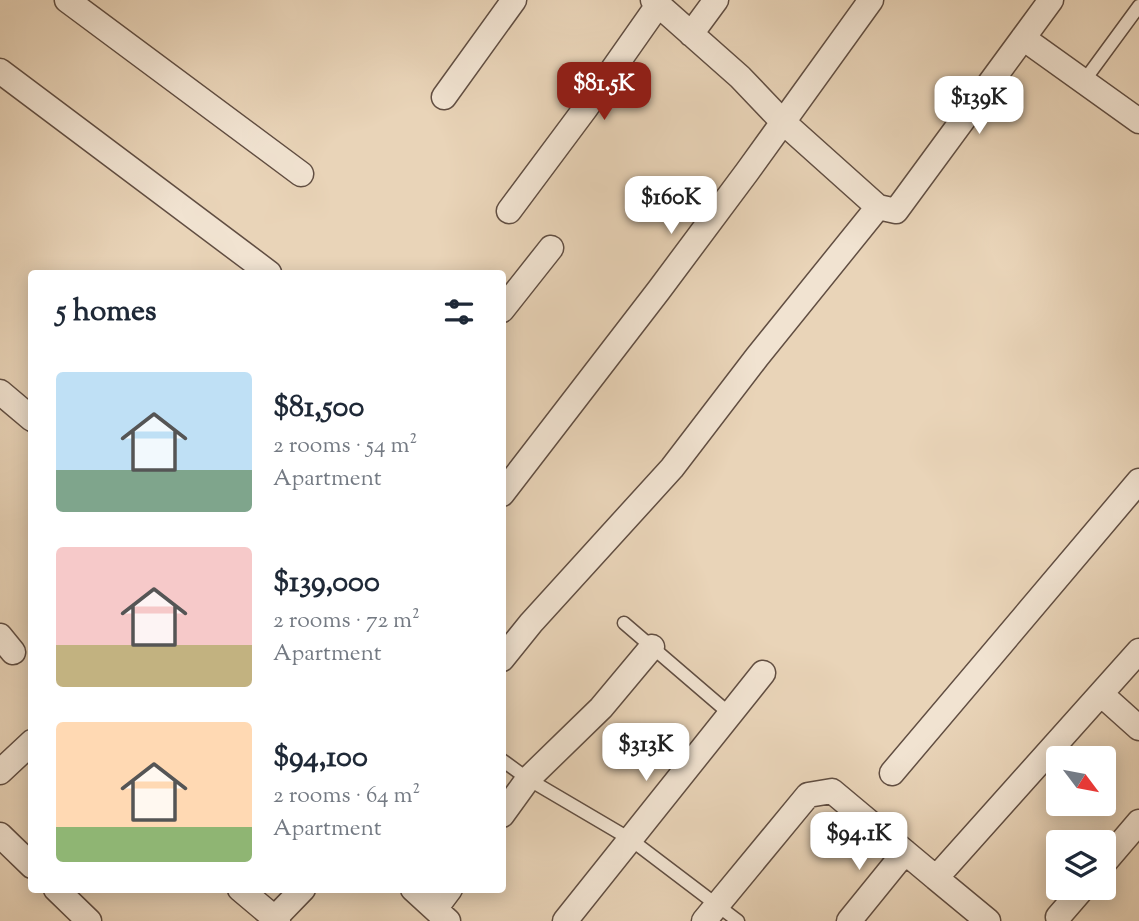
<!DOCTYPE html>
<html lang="en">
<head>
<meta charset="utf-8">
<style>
	:root { --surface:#fff; --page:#f6f6f7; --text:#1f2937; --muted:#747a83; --accent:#8f2418 }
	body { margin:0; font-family:"Sorts Mill Goudy",serif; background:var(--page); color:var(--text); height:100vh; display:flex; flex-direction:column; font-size:26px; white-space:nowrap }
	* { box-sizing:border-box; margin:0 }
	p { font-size:23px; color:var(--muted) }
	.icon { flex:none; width:38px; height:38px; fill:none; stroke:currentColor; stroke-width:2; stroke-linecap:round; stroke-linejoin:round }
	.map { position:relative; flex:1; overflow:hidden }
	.side { position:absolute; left:28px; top:270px; width:478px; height:623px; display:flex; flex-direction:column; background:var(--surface); border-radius:7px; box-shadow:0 4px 18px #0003 }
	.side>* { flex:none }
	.needle { width:46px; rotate:122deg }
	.buttons { position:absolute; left:1046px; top:746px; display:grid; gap:14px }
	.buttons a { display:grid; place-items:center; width:70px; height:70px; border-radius:7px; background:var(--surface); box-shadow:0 4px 18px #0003; font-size:35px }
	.price { position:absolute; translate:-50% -60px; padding:0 16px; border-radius:14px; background:#fff; color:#222; font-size:23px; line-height:46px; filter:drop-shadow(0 2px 4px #0008) }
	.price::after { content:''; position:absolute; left:50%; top:42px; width:21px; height:16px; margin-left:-10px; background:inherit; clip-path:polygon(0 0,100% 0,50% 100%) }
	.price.active { background:var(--accent); color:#fff }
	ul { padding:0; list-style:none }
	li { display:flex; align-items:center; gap:21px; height:175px; padding:0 28px }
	li span { display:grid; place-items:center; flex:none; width:196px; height:140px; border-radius:7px; color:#555 }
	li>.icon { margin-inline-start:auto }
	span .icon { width:84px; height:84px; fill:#fffc; stroke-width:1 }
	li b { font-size:30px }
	h2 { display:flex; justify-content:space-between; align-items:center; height:84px; padding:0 28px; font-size:30px }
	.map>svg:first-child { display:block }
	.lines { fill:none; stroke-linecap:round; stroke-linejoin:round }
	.lane-casing { stroke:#614e42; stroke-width:15 }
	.street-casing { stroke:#614e42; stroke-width:27 }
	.lane { stroke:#f1e3d1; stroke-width:12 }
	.street { stroke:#f1e3d1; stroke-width:24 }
</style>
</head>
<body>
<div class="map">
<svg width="1139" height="921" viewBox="0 0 1139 921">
	<rect width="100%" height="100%" fill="#e9d4b8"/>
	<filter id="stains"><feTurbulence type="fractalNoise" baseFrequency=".00286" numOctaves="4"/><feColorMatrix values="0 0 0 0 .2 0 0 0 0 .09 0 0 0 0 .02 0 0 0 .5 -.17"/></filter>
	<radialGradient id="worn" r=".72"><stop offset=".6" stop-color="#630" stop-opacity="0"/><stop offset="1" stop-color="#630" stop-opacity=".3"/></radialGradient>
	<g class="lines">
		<!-- lane casing -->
		<g class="lane-casing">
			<path id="lane" d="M1084 81 1139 6
				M624 623 730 714
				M502 760 528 779 630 839 738 921"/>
		</g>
		<!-- street casing -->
		<g class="street-casing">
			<path id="street" d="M67 0 301 174
				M653 0 740 77 782 121 878 207 896 211 1051 0
				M691 34 716 0
				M1023 38 1139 121
				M0 71 269 273
				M444 97 514 0
				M509 211 585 109 658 5
				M502 310 551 248
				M0 392 32 419
				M502 494 659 290 747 172 871 0
				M0 636 13 652
				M502 659 531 623 672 468 757 357 878 207
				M1101 694 1139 728
				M0 772 32 742
				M892 773 1139 481
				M502 815 528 779 601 708 652 647
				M0 835 32 866
				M1104 863 1139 822
				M936 878 988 921
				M56 889 89 921
				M240 889 278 921
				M413 889 448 921
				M435 909 450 889
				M1058 917 1084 887
				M272 921 303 889
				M565 921 763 673
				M704 921 808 795 832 791 936 878 1139 651
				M849 921 905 852"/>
		</g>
		<!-- lane -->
		<use href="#lane" class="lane"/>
		<!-- street -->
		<use href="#street" class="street"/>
	</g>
	<rect width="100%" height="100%" filter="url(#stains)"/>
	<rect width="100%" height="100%" fill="url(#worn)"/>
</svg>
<div class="buttons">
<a><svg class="needle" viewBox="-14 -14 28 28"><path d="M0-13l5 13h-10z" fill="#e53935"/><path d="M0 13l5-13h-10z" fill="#747a83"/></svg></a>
<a><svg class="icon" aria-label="layers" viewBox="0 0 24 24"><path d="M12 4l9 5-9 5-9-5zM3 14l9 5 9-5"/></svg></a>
</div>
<b class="price active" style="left:604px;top:122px">$81.5K</b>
<b class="price" style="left:979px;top:136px">$139K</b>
<b class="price" style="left:671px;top:236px">$160K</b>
<b class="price" style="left:646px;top:783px">$313K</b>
<b class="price" style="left:859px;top:872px">$94.1K</b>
<section class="side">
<h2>5 homes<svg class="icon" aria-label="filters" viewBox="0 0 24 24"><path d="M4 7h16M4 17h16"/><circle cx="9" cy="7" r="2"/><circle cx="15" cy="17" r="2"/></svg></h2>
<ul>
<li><span style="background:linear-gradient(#bfe0f5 70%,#7fa58c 0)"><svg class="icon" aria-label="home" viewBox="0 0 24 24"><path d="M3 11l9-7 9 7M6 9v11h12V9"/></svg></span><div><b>$81,500</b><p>2 rooms · 54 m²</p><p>Apartment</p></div></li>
<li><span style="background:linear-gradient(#f6c9c9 70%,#c2b280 0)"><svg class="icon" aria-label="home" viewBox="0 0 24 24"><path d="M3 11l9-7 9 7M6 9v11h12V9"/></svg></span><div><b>$139,000</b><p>2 rooms · 72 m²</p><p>Apartment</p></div></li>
<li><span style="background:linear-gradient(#ffd9b3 75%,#8fb573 0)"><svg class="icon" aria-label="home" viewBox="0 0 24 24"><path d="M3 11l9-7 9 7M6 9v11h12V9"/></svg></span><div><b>$94,100</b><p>2 rooms · 64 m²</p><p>Apartment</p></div></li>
</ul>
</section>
</div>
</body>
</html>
